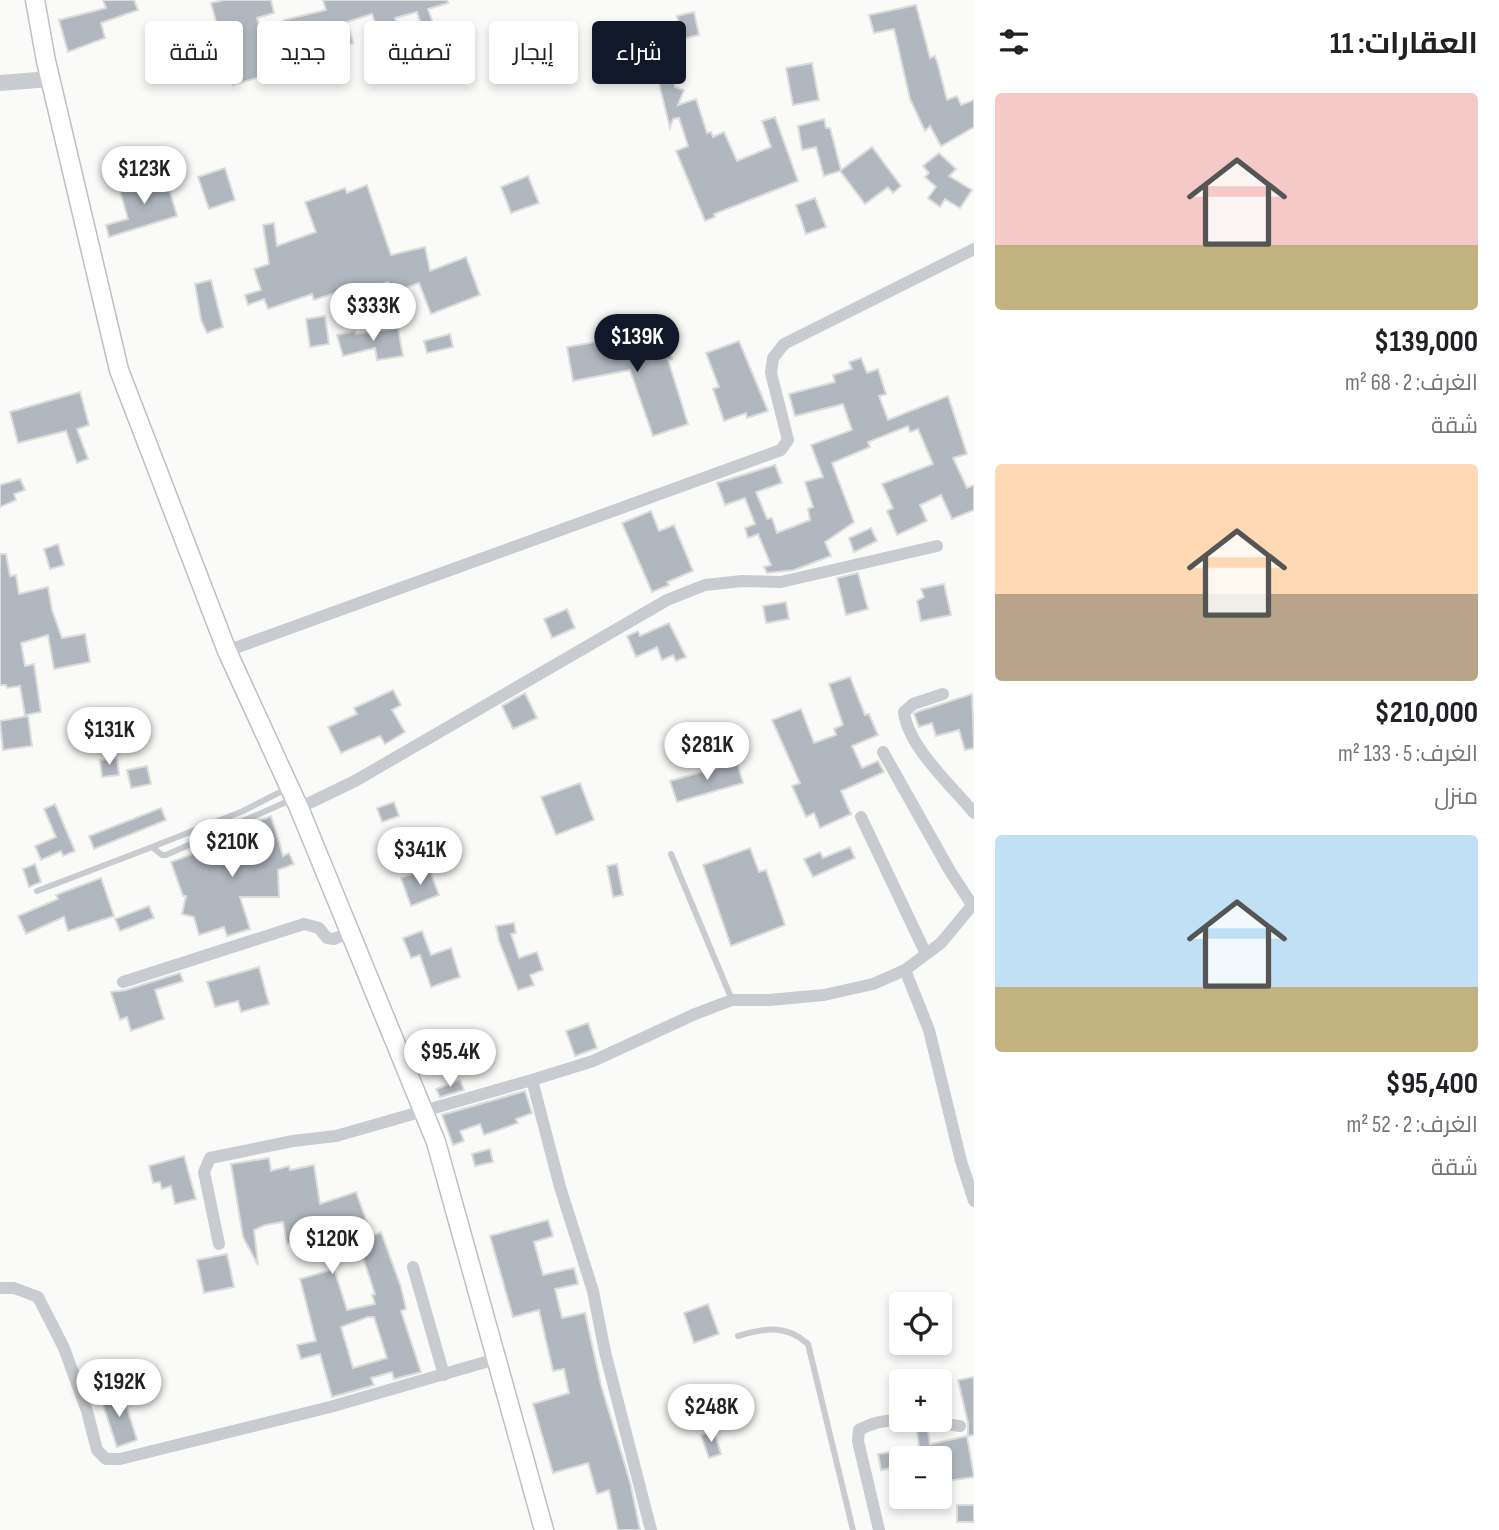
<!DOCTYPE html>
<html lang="ar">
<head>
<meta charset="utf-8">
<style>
	:root { --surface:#fff; --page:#f2f2f2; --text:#202124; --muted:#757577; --accent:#111827 }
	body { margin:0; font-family:"Sofia Sans Condensed",Cairo,sans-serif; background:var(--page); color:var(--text); direction:rtl; height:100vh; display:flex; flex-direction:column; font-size:26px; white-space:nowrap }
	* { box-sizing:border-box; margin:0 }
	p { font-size:23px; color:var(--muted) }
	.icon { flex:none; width:38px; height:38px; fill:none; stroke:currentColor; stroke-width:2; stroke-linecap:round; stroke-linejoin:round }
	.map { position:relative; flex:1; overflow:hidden; direction:ltr }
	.details { display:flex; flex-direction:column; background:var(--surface); width:525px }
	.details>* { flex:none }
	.guide { position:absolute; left:21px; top:21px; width:665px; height:63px; direction:rtl; display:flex; gap:14px }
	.buttons { position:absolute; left:889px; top:1292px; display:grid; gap:14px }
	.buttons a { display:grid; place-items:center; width:63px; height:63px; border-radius:7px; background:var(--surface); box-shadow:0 4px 10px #0003; font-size:35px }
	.price { position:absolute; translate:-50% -60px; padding:0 16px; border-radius:24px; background:#fff; color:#222; font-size:23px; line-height:46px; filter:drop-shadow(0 2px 4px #0008) }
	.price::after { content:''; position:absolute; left:50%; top:42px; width:21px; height:16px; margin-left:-10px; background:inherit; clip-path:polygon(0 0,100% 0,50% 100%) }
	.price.current { background:var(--accent); color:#fff }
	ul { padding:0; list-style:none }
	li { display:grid; align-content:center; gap:14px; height:371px; padding:0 21px }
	li span { display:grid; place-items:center; height:217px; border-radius:7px; color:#555 }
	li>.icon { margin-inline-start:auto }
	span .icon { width:126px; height:126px; fill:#fffc; stroke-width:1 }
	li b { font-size:30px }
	h2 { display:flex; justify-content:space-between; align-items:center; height:84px; padding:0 21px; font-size:30px }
	.pill { padding:0 24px; border-radius:7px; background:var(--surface); box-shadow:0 4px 10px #0003; font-size:24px; line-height:63px }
	.pill.current { background:var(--accent); color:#fff }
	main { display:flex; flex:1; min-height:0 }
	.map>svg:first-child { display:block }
	.building { fill:#b1b7bf; stroke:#dcdcda; stroke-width:2; fill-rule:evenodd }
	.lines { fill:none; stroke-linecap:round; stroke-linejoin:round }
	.secondary-casing { stroke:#bcc0c6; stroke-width:21 }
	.service { stroke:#c8cbcf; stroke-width:6 }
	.minor { stroke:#c8cbcf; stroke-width:12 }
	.tertiary { stroke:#c8cbcf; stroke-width:16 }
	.secondary { stroke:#fff; stroke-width:18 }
</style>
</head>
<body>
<main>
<section class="details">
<h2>العقارات: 11<svg class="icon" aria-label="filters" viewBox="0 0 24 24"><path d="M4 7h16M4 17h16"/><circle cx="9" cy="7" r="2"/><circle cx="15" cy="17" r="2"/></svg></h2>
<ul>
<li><span style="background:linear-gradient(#f6c9c9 70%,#c2b280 0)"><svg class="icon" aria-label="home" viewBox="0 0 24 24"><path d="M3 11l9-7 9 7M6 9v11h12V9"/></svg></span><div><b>$139,000</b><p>الغرف: 2 · 68 m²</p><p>شقة</p></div></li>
<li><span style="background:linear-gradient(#ffd9b3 60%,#b9a48a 0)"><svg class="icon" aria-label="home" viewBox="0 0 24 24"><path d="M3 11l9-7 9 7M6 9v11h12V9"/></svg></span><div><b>$210,000</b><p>الغرف: 5 · 133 m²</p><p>منزل</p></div></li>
<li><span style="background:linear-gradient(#bfe0f5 70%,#c2b280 0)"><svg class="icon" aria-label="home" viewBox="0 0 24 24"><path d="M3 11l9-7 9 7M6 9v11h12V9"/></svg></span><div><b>$95,400</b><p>الغرف: 2 · 52 m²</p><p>شقة</p></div></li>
</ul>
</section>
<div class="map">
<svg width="974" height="1530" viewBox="0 0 974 1530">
	<rect width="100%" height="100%" fill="#fafaf8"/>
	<!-- building -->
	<path class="building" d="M103 0H134L138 10 101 23 105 38 68 52 59 20 106 8Z
		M224 0H271L274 13 257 18 264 42 288 36 284 20 326 10 323 0H447L448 3 428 9 447 64 444 65 445 73 420 80 417 70 392 78 383 54 426 39 417 12 395 18 398 27 379 34 372 14 347 22 353 43 323 53 324 56 283 66 284 70 233 85 211 3Z
		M916 5 930 58 935 56 938 65 947 100 957 96 961 105 974 100V127L941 146 930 126 925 131 910 99 894 29 874 33 869 15Z
		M694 12 699 35 682 39 677 16Z
		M669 47 675 87 684 90 678 105 696 99 707 133 711 132 713 137 724 132 737 161 771 147 762 121 775 117 798 181 714 214 715 217 705 221 676 151 688 146 679 118 673 119 670 128 658 79 653 49Z
		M812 63 819 100 793 105 786 68Z
		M824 119 826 128H830L841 170 872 147 901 186 893 193 888 187 865 204 840 171 824 176 816 147 802 150 798 126Z
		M939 153 956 169 949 176 972 190 960 208 945 199 940 207 928 198 936 187 925 177 929 173 923 166Z
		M225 168 235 200 209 209 198 177Z
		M528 176 539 203 511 213 501 187Z
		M155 177 158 187 168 185 177 216 109 237 106 225 128 219 119 187Z
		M367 185 391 255 425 247 430 271 466 257 480 295 431 314 419 283 391 293 388 282 361 291 359 285 314 300 312 294 268 309 264 299 248 305 245 295 261 290 254 269 269 264 263 225 274 223 277 246 316 232 305 202 345 188 347 193Z
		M815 198 826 227 806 234 796 205Z
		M211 280 223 327 207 333 201 320 195 284Z
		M325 316 329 344 310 347 306 319Z
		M664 325 672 359 668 360 688 424 653 436 630 370 573 381 567 347 623 337 624 345 645 341 643 331Z
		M398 328 403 356 377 360 375 348 343 356 337 335 355 331 356 334Z
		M450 334 453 347 427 353 424 341Z
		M739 341 768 411 747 418 746 413 724 421 713 389 719 387 706 353Z
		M861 358 867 373 878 369 886 394 879 396 888 420 948 396 967 454 953 458 967 488 974 485V510L952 519 941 495 920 505 927 521 897 535 887 511 893 508 882 484 933 464 918 429 910 432 908 426 868 442 870 447 832 463 854 522 825 542 831 556 794 570 767 573 764 567 771 565 758 534 748 538 745 528 755 524 745 498 725 505 717 483 775 465 782 483 756 492 767 519 772 518 777 533 810 520 808 509 813 507 805 482 823 477 811 445 852 430 843 404 795 416 789 394 835 382 833 375 852 369 849 362Z
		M80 392 89 425 77 429 88 459 77 463 66 431 18 443 10 412Z
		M20 479 25 490 14 494 16 500 0 507V485Z
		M651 511 659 531 674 525 693 571 667 582 669 585 652 592 622 523Z
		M871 528 877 541 854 552 849 538Z
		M58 544 64 565 50 569 44 549Z
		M0 554H6L10 576 16 575 19 594 48 587 52 610 62 638 85 634 90 662 54 669 48 635 21 643 25 666 34 664 41 712 25 715 20 686 7 688 6 685H0Z
		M858 573 868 609 846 615 837 578Z
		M944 584 951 615 921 621 917 601 924 597 921 589Z
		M786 602 789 619 766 623 763 606Z
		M567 609 575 628 552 638 544 619Z
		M669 623 686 657 676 661 673 655 662 660 657 647 636 657 627 636 638 631 640 636Z
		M850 677 865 715 869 714 878 735 852 746 862 768 878 761 884 772 841 791 851 814 820 828 814 813 806 817 792 786 800 783 772 720 801 709 814 743 836 735 834 729 843 725 829 684Z
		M393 690 401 705 392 710 405 732 385 744 380 736 341 753 328 727 357 714 354 708Z
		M525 693 537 718 513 729 502 706Z
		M972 694 974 748 965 750 959 730 936 736 932 723 919 727 914 714 917 712Z
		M28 716 32 746 3 750 0 721Z
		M117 758 119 775 102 777 100 760Z
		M737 762 743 783 677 802 670 781Z
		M147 766 151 784 131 788 127 770Z
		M580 783 594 820 556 835 541 797Z
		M394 802 399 816 382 822 377 808Z
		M55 804 75 851 63 856 61 851 41 860 35 846 56 837 44 809Z
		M161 808 166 820 94 849 89 836Z
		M271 816 283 856 289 853 294 864 278 870 279 897H240L250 929 227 936 224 927 199 935 194 917 182 914 186 896H183L171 862 198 852 201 858 247 844 242 828Z
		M850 847 855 858 813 877 804 859 820 852 823 858Z
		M750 848 759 872 766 870 785 925 731 946 703 865Z
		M35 864 41 882 29 887 23 869Z
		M617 864 623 895 613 897 607 866Z
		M429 868 439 895 411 906 401 878Z
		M101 878 114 916 68 931 64 917 26 934 18 916 58 899 56 895Z
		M149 906 154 918 120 931 115 919Z
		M514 923 516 933 511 934 519 958 537 952 543 970 530 975 534 985 518 990 499 941 496 926Z
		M422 931 431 955 451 948 460 977 431 987 420 955 411 958 403 938Z
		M259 967 269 1004 241 1012 238 1001 215 1007 207 982Z
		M180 973 183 981 155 990 164 1019 131 1031 127 1017 120 1020 111 992 126 990Z
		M588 1023 597 1048 575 1056 566 1031Z
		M460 1080 464 1090 440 1097 436 1089Z
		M525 1091 532 1113 516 1119 518 1123 484 1135 480 1124 460 1131 464 1141 453 1145 442 1115Z
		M490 1149 493 1162 475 1166 472 1154Z
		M184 1156 196 1199 175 1204 171 1186 162 1189 160 1182 153 1183 149 1166Z
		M269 1158 271 1171 289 1166 290 1170 314 1165 320 1204 356 1192 372 1236 381 1232 401 1287 406 1309 401 1311 421 1372 394 1379 392 1372 371 1378 374 1385 332 1397 320 1354 301 1359 297 1345 316 1341 300 1279 334 1269 347 1310 375 1304 372 1295 375 1294 354 1230 343 1234 341 1228 324 1235 322 1231 287 1244 283 1222 265 1225 254 1230 258 1265 243 1237 231 1164ZM368 1317H374L387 1358 353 1368 341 1327Z
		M548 1220 553 1236 534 1242 543 1275 574 1268 578 1284 555 1289 562 1318 585 1313 601 1385 630 1482 640 1530H618L609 1490 597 1494 588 1463 553 1473 533 1404 569 1393 564 1369 553 1371 539 1310 513 1317 490 1236Z
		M227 1254 234 1287 204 1293 197 1260Z
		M708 1304 719 1334 694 1343 684 1313Z
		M974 1377V1435L968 1436V1423L958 1380Z
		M122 1392 137 1440 117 1447 101 1399Z
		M714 1431 721 1454 709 1458 701 1435Z
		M917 1431H928L930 1444 967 1436 974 1477 940 1482V1458H901V1488L896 1489 892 1468 881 1470 878 1454 919 1447Z
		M957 1505H974V1522H957Z"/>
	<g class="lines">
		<!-- secondary casing -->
		<g class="secondary-casing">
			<path id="secondary" d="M35 0 46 61 119 370 227 651 299 808 436 1142 544 1530"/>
		</g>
		<!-- service -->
		<path class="service" d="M288 788 243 811 152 847 162 855H166L293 799
			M671 854 732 1000
			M37 891 152 847
			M738 1336C765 1328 786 1324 808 1344L853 1530"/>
		<!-- minor -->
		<path class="minor" d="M227 651 781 450 788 440 771 373 773 358 784 344 974 249
			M943 694 913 704 904 712C908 747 952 786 974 813
			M883 752 950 871 972 905
			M299 808 355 781 667 600 705 585 742 581 781 582 937 546
			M861 817 926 954
			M905 970 929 1030 961 1161 974 1201
			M123 982 304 924 319 928 327 938 334 939 350 932
			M532 1080 593 1061 695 1014 732 1000H769L824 995 873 984 905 970 941 943 974 903
			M219 1244 204 1172 210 1158 293 1141 336 1136 532 1080 560 1187 593 1291 605 1352 651 1530
			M413 1267 444 1375
			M0 1288H14L38 1297 64 1348 87 1411 97 1450 106 1459H120L330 1407 496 1359
			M879 1530 858 1441 859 1430C887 1413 929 1422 960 1426"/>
		<!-- tertiary -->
		<path class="tertiary" d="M0 83 50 79"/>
		<!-- secondary -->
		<use href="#secondary" class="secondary"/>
	</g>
</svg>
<div class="buttons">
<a><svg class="icon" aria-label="locate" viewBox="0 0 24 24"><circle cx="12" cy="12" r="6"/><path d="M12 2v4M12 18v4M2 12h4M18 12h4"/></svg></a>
<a>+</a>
<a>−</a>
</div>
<b class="price" style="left:144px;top:206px">$123K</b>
<b class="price" style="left:373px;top:343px">$333K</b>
<b class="price current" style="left:637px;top:374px">$139K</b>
<b class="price" style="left:109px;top:767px">$131K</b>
<b class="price" style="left:707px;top:782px">$281K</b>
<b class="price" style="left:232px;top:879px">$210K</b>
<b class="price" style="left:420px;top:887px">$341K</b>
<b class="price" style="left:450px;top:1089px">$95.4K</b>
<b class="price" style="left:332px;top:1276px">$120K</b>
<b class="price" style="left:119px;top:1419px">$192K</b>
<b class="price" style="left:711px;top:1444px">$248K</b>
<div class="guide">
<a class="pill current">شراء</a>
<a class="pill">إيجار</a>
<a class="pill">تصفية</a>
<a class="pill">جديد</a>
<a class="pill">شقة</a>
</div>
</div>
</main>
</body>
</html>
